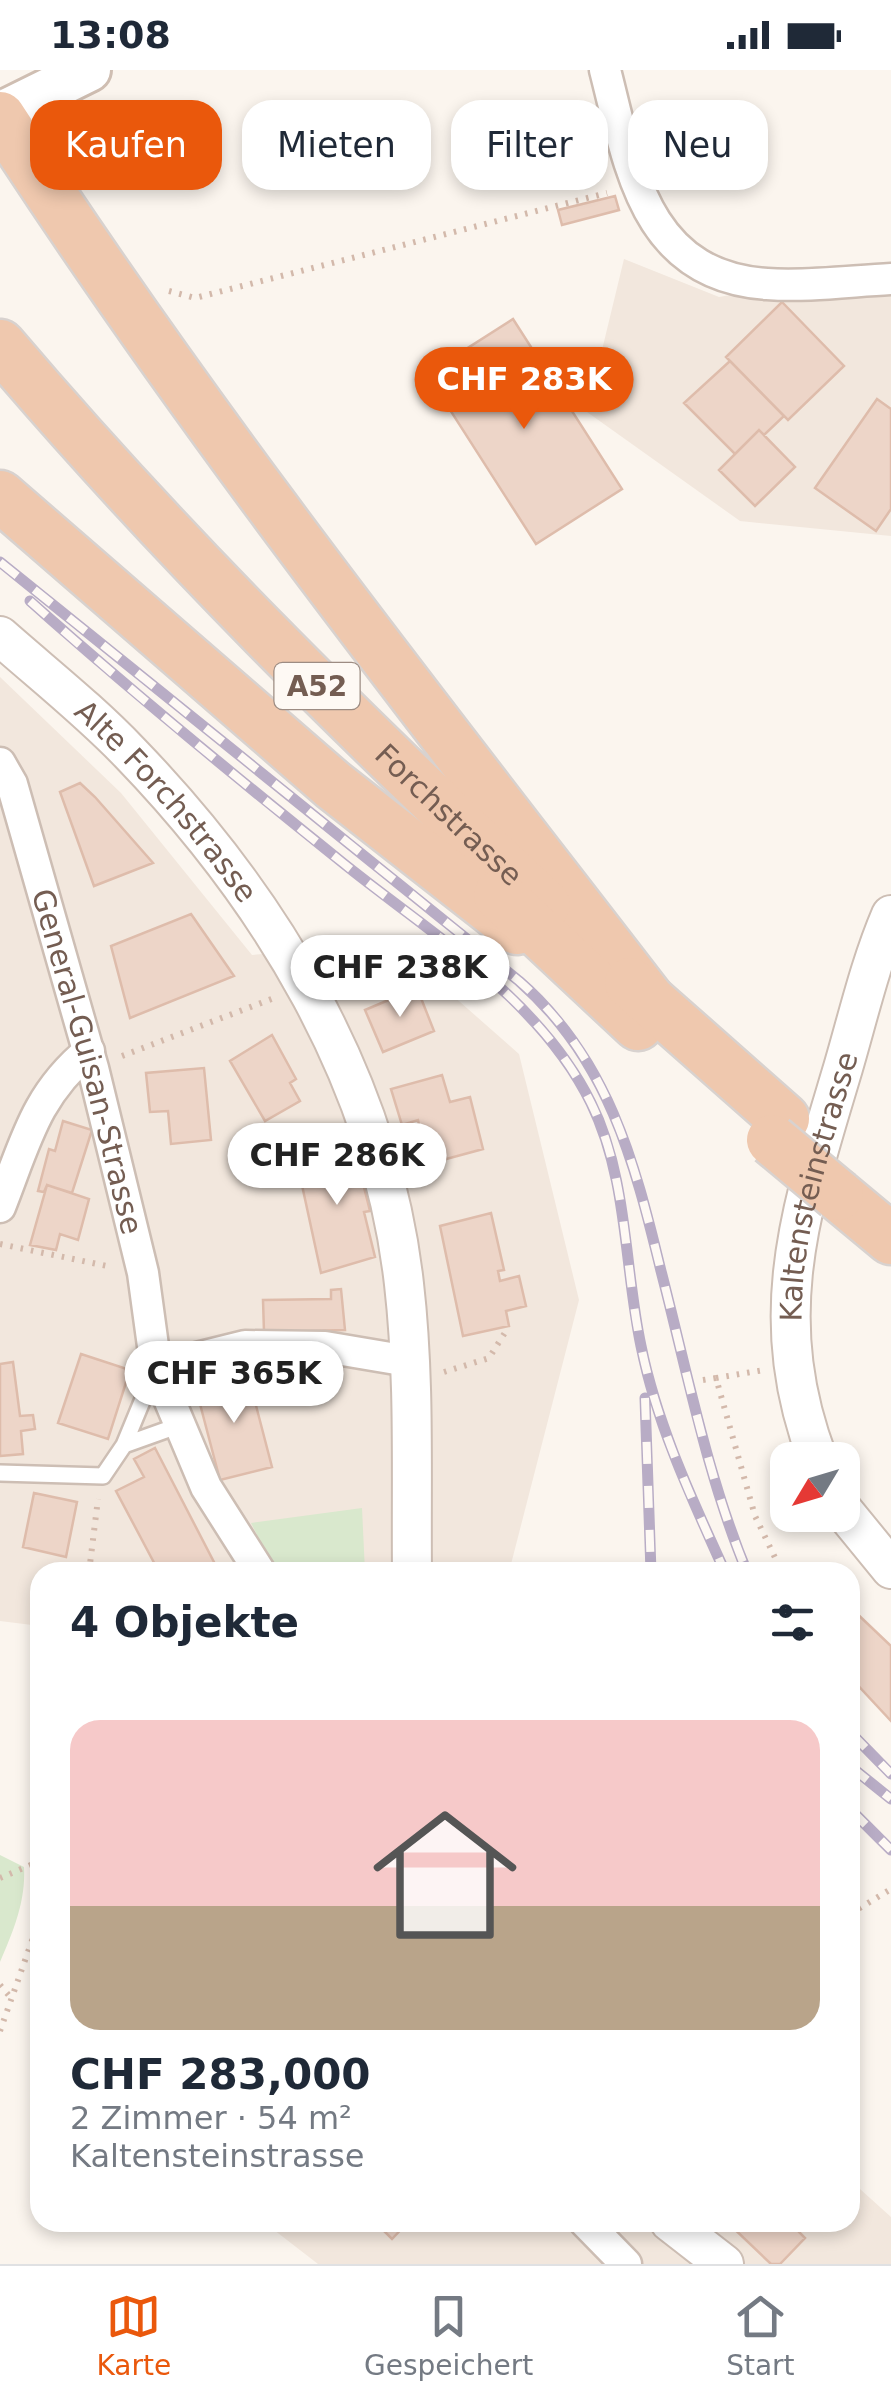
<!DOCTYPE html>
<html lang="de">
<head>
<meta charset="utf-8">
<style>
	:root { --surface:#fff; --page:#f6f6f7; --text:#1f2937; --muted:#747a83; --line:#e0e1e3; --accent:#ea580c }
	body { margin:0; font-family:"DejaVu Sans",sans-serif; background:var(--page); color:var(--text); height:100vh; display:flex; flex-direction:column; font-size:38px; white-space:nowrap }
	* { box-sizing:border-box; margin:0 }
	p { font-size:32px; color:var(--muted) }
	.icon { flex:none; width:55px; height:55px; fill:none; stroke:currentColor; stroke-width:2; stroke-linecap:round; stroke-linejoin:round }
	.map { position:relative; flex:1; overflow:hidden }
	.drawer { position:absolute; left:30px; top:1492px; width:830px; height:670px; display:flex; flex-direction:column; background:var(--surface); border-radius:30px; box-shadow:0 5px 15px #0003 }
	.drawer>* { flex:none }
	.top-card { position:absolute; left:30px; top:30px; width:832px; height:90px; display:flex; gap:20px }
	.needle { width:65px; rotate:232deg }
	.fabs { position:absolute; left:770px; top:1372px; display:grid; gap:20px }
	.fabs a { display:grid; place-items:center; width:90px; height:90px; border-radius:20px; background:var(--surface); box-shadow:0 5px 15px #0003; font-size:50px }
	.price { position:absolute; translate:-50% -85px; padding:0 22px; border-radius:35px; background:#fff; color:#222; font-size:32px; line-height:65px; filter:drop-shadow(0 2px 5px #0008) }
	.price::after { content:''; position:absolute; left:50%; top:60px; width:30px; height:22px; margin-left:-15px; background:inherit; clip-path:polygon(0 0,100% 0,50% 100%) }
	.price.current { background:var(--accent); color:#fff }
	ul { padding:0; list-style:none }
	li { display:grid; align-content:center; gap:20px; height:530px; padding:0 40px }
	li span { display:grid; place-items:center; height:310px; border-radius:30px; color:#555 }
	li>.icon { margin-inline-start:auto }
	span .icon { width:180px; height:180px; fill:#fffc; stroke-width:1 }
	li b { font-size:42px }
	h2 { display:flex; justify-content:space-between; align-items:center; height:120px; padding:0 40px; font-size:42px }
	.tag { padding:0 35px; border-radius:30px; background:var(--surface); box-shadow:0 5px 15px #0003; font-size:35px; line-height:90px }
	.tag.current { background:var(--accent); color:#fff }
	.status { display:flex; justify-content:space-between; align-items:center; height:70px; padding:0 50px; background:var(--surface); direction:ltr }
	.status svg { height:28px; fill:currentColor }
	.menu { display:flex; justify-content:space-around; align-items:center; height:140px; border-top:2px solid var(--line); background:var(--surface); font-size:28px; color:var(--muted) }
	.menu a { display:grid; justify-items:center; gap:5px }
	.menu .current { color:var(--accent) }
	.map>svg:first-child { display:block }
	.residential { fill:#f2e7dd }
	.green { fill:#d9e8cd }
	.building { fill:#edd5c8; stroke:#debcab; stroke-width:2.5 }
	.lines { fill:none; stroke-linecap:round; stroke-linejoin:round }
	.service-casing { stroke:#cdbeb4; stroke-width:20 }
	.minor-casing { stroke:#cdbeb4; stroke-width:35 }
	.tertiary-casing { stroke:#cdbeb4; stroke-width:42 }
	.secondary-casing { stroke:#cfbeb2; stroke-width:48 }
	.trunk-casing { stroke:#d8d2cf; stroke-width:55 }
	.path { stroke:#d3b9ab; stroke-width:6; stroke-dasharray:2.5 8; stroke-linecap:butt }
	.service { stroke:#fff; stroke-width:15 }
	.minor { stroke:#fff; stroke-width:30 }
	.tertiary { stroke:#fff; stroke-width:38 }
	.secondary { stroke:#fff; stroke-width:42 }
	.trunk { stroke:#efc8ae; stroke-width:50 }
	.rail-casing { stroke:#b8acc5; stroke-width:11 }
	.rail { stroke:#fef9f4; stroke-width:8; stroke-dasharray:22; stroke-linecap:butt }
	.trunk-bridge-casing { stroke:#d8d2cf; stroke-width:55; stroke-linecap:butt }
	.trunk-bridge { stroke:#efc8ae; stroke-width:50 }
	.labels { text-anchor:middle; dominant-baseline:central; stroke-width:9; stroke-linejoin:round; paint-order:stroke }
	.shield { fill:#fef9f4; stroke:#9d8c83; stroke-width:2.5 }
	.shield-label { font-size:28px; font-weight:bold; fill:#745d52 }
	.street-label { font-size:30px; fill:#745d52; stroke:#fef9f4 }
</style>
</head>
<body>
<div class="status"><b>13:08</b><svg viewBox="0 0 49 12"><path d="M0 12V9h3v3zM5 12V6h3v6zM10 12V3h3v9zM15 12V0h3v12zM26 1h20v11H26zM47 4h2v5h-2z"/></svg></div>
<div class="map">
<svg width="891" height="2194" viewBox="0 0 891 2194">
	<rect width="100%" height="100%" fill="#fbf5ee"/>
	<!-- residential -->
	<path class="residential" d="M624 189 719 227 891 197V466L740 451 587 342Z
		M0 607 121 723 252 885 392 872 519 984 579 1230 509 1502H40V1556L0 1551Z
		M850 2110 891 2147V2194H318L265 2153 850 2152Z"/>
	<!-- green -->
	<path class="green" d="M362 1438 365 1502H276L251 1453Z
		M0 1785 24 1797C26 1831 13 1862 0 1892Z"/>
	<!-- building -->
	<path class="building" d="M615 126 619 140 562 155 558 140Z
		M782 232 844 296 788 350 726 287Z
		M513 249 622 419 536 474 427 304Z
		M730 291 784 346 764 365 759 360 735 384 684 333Z
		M877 329 891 339V439L876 461 815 418Z
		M759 360 795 397 755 436 719 400Z
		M80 713 95 727 153 793 94 816 60 722Z
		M191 844 234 906 130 948 111 876Z
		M417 918 434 961 383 982 365 940Z
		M272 965 296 1009 290 1013 300 1031 265 1051 230 991Z
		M204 998 211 1070 171 1074 168 1041 150 1042 146 1003Z
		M442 1005 450 1032 470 1027 483 1079 428 1094 418 1050 402 1055 391 1019Z
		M63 1051 92 1060 72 1123 47 1115 44 1122 38 1121 49 1079 55 1081Z
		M353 1074 370 1141 364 1142 375 1187 321 1203 297 1092Z
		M47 1115 89 1129 78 1170 60 1164 56 1180 30 1175Z
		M491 1143 504 1200 498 1201 500 1211 519 1206 526 1236 506 1241 509 1256 463 1266 440 1156Z
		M341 1219 345 1260 264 1262 263 1230 331 1229V1220Z
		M81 1284 130 1300 108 1369 58 1353Z
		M13 1292 20 1346 33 1345 35 1359 21 1361 23 1384 0 1386V1294Z
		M247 1301 272 1397 220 1410 195 1315Z
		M155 1378 216 1496 204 1502H159L116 1421 144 1407 134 1389Z
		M34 1423 77 1432 66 1487 23 1477Z
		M850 1537 891 1576V1651L853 1610 857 1604 850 1598Z
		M375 2152H408L392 2169Z
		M727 2152H806L798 2161 805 2168 780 2194H771Z"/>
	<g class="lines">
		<!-- service casing -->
		<g class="service-casing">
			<path id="service" d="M124 1375 180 1355
				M0 1403 103 1406 124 1375 155 1300"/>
		</g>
		<!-- minor casing -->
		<g class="minor-casing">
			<g id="minor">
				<path d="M605 0C630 97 644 206 767 214 808 217 851 211 891 209"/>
				<path id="s1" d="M0 693 12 714 93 998 143 1203 156 1298 206 1417 260 1502"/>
				<path d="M0 1137C25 1074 35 1025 89 981"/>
				<path d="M156 1298 245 1276 325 1277 408 1291"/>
				<path d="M585 2152 626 2194"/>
			</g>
		</g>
		<!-- tertiary casing -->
		<g class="tertiary-casing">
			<g id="tertiary">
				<path id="s2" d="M0 566C43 604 90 641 130 683 270 828 381 1009 404 1214 415 1309 411 1407 412 1502"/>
				<path id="s3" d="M818 1390C763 1245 801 1139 843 998 858 947 870 894 891 845"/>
				<path d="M842 1439 891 1499"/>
				<path d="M670 2152 724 2194"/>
			</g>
		</g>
		<!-- secondary casing -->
		<g class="secondary-casing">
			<path id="secondary" d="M0 44 89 0"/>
		</g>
		<!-- trunk casing -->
		<g class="trunk-casing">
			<g id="trunk">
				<path d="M0 47C200 356 430 645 654 936"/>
				<path id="s4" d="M0 275C169 474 354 657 545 835"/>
				<path d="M0 426 333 715 517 859"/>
				<path d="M499 825 638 955"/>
				<path d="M630 913 784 1049"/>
				<path d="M838 1125 891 1169"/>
			</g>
		</g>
		<!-- path -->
		<path class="path" d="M169 221 195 228 607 123
			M122 986 274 928
			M0 1174 112 1197
			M444 1302 489 1288 506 1261
			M716 1308 764 1300
			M703 1310 716 1308 755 1446 782 1502
			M89 1502 98 1429
			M0 1808 40 1791
			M850 1844 891 1819
			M0 1915 11 1928
			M0 1961 40 1848"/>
		<!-- service -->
		<use href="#service" class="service"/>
		<!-- minor -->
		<use href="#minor" class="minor"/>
		<!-- tertiary -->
		<use href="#tertiary" class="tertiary"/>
		<!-- secondary -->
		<use href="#secondary" class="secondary"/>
		<!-- trunk -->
		<use href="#trunk" class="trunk"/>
		<!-- rail casing -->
		<g class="rail-casing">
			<path id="rail" d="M0 492 519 911C608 989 634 1090 661 1201 687 1301 707 1406 747 1502
				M30 531C132 622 237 708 343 793 431 864 540 929 591 1033 628 1108 624 1196 641 1276 657 1355 692 1429 725 1502
				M645 1328 651 1502
				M850 1662 891 1704
				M850 1696 891 1729
				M850 1739 891 1780"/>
		</g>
		<!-- rail -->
		<use href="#rail" class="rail"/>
		<!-- trunk-bridge casing -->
		<g class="trunk-bridge-casing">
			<path id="trunk-bridge" d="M772 1070 838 1125"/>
		</g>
		<!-- trunk-bridge -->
		<use href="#trunk-bridge" class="trunk-bridge"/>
	</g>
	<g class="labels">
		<!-- shield labels -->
		<rect class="shield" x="274.5" y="593" width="85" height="46" rx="8"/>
		<g class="shield-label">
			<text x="317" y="616">A52</text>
		</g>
		<!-- street labels -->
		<g class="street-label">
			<text stroke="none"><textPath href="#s2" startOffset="235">Alte Forchstrasse</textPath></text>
			<text stroke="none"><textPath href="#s4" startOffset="650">Forchstrasse</textPath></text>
			<text stroke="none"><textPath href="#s1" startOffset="312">General-Guisan-Strasse</textPath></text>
			<text stroke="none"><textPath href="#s3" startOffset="280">Kaltensteinstrasse</textPath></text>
		</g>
	</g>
</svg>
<div class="fabs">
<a><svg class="needle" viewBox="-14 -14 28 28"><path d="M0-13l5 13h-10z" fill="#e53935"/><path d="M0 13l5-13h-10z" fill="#747a83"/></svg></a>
</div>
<b class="price current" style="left:524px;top:362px">CHF 283K</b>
<b class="price" style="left:400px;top:950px">CHF 238K</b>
<b class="price" style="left:337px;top:1138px">CHF 286K</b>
<b class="price" style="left:234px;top:1356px">CHF 365K</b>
<div class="top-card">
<a class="tag current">Kaufen</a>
<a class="tag">Mieten</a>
<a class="tag">Filter</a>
<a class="tag">Neu</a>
</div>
<section class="drawer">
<h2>4 Objekte<svg class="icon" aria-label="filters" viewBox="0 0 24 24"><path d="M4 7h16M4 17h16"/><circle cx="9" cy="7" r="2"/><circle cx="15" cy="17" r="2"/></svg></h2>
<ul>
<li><span style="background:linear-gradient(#f6c9c9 60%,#b9a48a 0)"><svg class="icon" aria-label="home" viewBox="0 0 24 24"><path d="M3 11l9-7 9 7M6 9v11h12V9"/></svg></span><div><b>CHF 283,000</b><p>2 Zimmer · 54 m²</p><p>Kaltensteinstrasse</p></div></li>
</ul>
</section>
</div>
<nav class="menu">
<a class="current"><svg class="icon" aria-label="map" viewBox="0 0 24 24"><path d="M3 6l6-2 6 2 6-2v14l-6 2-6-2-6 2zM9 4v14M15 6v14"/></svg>Karte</a>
<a><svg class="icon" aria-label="saved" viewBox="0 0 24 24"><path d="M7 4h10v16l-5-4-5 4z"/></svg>Gespeichert</a>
<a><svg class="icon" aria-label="home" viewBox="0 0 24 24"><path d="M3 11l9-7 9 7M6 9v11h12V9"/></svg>Start</a>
</nav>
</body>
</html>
